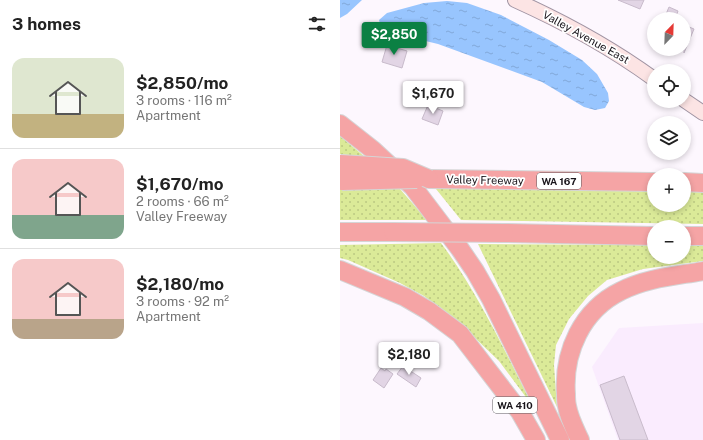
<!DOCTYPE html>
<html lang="en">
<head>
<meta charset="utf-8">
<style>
	:root { --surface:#fff; --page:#f2f2f2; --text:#222; --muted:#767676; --line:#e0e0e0; --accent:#0b8043 }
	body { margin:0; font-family:"Public Sans",sans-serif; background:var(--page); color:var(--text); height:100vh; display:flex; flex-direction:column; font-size:15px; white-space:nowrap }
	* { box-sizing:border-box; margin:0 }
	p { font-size:13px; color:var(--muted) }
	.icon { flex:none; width:22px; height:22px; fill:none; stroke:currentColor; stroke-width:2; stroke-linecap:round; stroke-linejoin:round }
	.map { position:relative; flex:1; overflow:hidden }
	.sheet { display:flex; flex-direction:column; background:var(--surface); width:340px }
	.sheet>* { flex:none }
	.needle { width:26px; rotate:23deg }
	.buttons { position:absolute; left:307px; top:12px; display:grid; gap:8px }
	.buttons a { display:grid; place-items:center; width:44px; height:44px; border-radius:50%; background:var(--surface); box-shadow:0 2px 6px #0003; font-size:20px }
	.price { position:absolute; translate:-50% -34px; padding:0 9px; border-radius:4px; background:#fff; color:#222; font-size:13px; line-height:26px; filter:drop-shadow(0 1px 2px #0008) }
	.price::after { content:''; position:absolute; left:50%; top:24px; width:12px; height:9px; margin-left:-6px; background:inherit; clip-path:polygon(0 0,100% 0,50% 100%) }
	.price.selected { background:var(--accent); color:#fff }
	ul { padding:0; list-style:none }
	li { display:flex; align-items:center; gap:12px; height:100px; padding:0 12px }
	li+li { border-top:1px solid var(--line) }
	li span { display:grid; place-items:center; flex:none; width:112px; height:80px; border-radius:12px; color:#555 }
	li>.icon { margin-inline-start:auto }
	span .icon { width:48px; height:48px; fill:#fffc; stroke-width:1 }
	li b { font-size:17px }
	h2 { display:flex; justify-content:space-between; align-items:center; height:48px; padding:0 12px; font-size:17px }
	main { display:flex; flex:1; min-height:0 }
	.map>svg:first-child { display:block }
	.built { fill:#faecfe }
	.grass { fill:url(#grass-dots) }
	.water { fill:url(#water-ripples) }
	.building { fill:#e2d5e5; stroke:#c8bbcb }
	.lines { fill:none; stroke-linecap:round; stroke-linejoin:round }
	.secondary-casing { stroke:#a094a3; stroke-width:16 }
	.highway-casing { stroke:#d5d5d6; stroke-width:20 }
	.secondary { stroke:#fce4e4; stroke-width:14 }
	.highway { stroke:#f5a4a5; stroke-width:18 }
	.highway-bridge-casing { stroke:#d5d5d6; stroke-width:20; stroke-linecap:butt }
	.highway-bridge { stroke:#f5a4a5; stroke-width:18 }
	.labels { text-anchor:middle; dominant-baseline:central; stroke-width:3.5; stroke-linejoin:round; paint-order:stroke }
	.shield { fill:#fff; stroke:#5d5a5f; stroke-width:1 }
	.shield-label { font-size:10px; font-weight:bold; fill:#18141a }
	.street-label { font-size:11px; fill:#18141a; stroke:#fff }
</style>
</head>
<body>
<main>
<section class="sheet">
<h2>3 homes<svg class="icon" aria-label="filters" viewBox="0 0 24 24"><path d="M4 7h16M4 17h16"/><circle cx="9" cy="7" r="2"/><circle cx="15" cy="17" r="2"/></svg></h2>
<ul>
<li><span style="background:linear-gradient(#dfe7d0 70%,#c2b280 0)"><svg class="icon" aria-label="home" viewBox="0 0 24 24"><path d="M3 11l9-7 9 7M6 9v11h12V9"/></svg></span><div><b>$2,850/mo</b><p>3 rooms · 116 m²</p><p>Apartment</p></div></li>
<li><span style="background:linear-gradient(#f6c9c9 70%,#7fa58c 0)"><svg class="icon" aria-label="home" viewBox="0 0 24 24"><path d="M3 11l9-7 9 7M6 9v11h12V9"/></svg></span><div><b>$1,670/mo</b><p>2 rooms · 66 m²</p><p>Valley Freeway</p></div></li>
<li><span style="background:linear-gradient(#f6c9c9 75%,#b9a48a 0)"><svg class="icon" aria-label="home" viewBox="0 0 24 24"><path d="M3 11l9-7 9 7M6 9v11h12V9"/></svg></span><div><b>$2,180/mo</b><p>3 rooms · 92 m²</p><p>Apartment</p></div></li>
</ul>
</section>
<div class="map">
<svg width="363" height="440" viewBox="0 0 363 440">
	<defs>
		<pattern id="grass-dots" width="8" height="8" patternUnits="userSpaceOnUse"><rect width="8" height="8" fill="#dbea98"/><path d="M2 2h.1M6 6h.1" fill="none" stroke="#bbc882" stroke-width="1.8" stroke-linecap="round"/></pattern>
		<pattern id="water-ripples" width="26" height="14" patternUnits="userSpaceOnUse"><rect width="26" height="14" fill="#98c5fe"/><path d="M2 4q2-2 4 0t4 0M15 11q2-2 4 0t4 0" fill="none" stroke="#82a8d9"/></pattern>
	</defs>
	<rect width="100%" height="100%" fill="#fdf7fe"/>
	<!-- built -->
	<path class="built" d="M363 323V440H278L252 367 279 328Z"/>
	<!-- grass -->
	<path class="grass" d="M0 136 25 157 0 154Z
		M0 189H60L87 220H0Z
		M96 189 314 190V205H344V190H363V224L121 220Z
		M101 243C139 294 165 352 194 408L159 361 134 337 105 312 84 296 60 283 8 260 0 258V245Z
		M138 244 314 245V257H344V245H363V261L303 269 267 280 248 296 229 319 216 345 214 365 217 407Z"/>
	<!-- water -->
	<path class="water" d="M0 0H22L7 14 0 18Z
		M107 1 127 3 161 15 209 40 242 60 257 74 268 93 269 101 265 108 255 110 244 107 202 82 98 44 69 37 50 34 41 27 39 20 47 13 84 3Z"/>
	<!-- building -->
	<path class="building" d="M278 0H304L300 9Z
		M329 7 338 11 335 19H324Z
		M344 25 354 29 344 53Z
		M47 45 67 51 62 68 42 62Z
		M88 105 103 111 98 125 82 119Z
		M63 366 81 378 76 387 57 374Z
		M41 368 45 371 46 369 53 374 44 388 33 380Z
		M284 376 308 440H280L260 385Z"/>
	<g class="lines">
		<!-- secondary casing -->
		<g class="secondary-casing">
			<path id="secondary" d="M175 0C224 22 270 47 314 79
				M344 100 363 113"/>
		</g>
		<!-- highway casing -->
		<g class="highway-casing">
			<path id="highway" d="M0 124 33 150 73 187 120 249 135 271 151 299 220 440
				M89 179 314 182
				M344 182 363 183
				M0 232H53
				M164 233 314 236
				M344 236H363
				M0 270 65 297 89 311 120 334 180 412 196 440
				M240 440C235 429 229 418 227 406 226 402 226 398 226 394 223 352 242 310 281 291 306 278 335 276 363 271"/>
		</g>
		<!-- secondary -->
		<use href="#secondary" class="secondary"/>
		<!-- highway -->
		<use href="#highway" class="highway"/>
		<!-- highway-bridge casing -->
		<g class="highway-bridge-casing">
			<path id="highway-bridge" d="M0 164 63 168 89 179
				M2 181 77 179
				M53 232 164 233"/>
		</g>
		<!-- highway-bridge -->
		<use href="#highway-bridge" class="highway-bridge"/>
	</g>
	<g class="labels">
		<!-- shield labels -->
		<g class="shield">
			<rect x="197" y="173" width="44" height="16" rx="3"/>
			<rect x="153" y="397" width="44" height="16" rx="3"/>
		</g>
		<g class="shield-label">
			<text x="219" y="181">WA 167</text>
			<text x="175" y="405">WA 410</text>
		</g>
		<!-- street labels -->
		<g class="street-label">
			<text transform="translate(246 37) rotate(29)">Valley Avenue East</text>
			<text transform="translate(145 180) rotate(1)">Valley Freeway</text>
		</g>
	</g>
</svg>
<div class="buttons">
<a><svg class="needle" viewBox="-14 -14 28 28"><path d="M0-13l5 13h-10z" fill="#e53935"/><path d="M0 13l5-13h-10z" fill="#767676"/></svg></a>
<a><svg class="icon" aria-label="locate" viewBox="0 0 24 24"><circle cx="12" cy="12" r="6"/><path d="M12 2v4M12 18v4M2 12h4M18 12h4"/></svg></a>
<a><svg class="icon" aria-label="layers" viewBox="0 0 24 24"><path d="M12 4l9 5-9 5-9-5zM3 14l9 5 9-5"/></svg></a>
<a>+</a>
<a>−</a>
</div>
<b class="price selected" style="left:54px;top:56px">$2,850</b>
<b class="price" style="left:93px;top:115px">$1,670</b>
<b class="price" style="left:69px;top:376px">$2,180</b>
</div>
</main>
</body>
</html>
